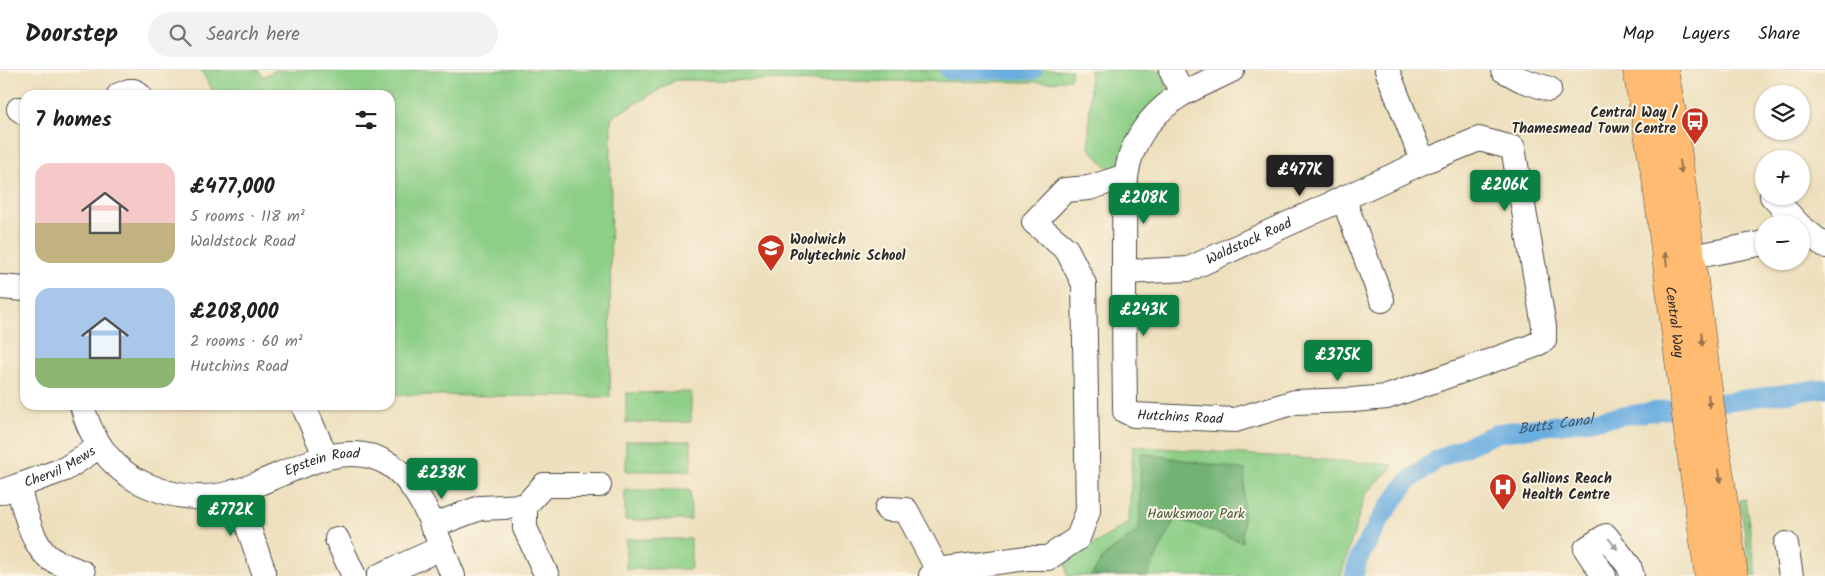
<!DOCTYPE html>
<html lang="en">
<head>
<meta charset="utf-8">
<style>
	:root { --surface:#fff; --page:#f2f2f2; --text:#202124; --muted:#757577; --line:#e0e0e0; --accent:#0b8043 }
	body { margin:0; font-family:Kalam,sans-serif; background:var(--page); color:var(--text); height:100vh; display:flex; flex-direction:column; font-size:19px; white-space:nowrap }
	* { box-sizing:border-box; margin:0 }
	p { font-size:16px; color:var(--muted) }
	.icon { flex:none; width:28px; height:28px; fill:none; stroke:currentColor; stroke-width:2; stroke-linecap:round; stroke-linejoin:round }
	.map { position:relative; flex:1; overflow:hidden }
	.drawer { position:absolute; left:20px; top:20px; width:375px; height:320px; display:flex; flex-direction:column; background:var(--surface); border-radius:15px; box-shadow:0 1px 4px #0004 }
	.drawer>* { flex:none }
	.tools { position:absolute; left:1755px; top:15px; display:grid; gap:10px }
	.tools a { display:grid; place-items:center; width:55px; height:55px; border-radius:50%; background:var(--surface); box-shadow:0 1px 4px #0004; font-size:25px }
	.price { position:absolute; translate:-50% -42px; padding:0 11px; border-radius:5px; background:var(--accent); color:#fff; font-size:16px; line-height:32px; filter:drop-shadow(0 1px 2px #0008) }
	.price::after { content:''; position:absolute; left:50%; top:30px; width:15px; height:11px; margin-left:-8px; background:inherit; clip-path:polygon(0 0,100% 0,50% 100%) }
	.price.active { background:#222; color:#fff }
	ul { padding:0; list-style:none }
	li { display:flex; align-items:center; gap:15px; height:125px; padding:0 15px }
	li span { display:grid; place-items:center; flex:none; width:140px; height:100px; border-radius:15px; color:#555 }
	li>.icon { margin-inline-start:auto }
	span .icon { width:60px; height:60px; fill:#fffc; stroke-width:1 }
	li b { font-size:21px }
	h2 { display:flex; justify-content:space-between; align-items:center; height:60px; padding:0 15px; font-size:21px }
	header { display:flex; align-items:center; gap:30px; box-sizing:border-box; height:70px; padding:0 25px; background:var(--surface); border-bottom:1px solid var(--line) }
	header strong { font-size:24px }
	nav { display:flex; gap:28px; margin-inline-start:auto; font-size:18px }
	.search { width:350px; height:45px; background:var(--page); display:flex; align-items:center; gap:12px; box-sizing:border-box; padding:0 18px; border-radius:28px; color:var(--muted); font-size:19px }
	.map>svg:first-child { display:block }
	.green { fill:#8dcf87; stroke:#5c7d59 }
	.forest { fill:#72b274; stroke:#4e6e50 }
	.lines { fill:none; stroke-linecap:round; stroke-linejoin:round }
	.canal { stroke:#6bade0; stroke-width:19 }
	.minor-casing { stroke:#484641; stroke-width:26 }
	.major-casing { stroke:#484641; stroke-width:29 }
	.minor { stroke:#fff; stroke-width:24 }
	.major { stroke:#ffbb71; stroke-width:28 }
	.oneway { fill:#95734e }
	.oneway2 { fill:#a0a0a0 }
	.labels { text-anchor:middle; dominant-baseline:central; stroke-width:4; stroke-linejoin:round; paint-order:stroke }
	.poi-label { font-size:14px; font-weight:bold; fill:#2b2b2b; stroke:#fcf5e5; text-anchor:start }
	.street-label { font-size:14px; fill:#2b2b2b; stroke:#fcf5e5 }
	.park-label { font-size:14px; fill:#485c47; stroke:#fcf5e5 }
	.water-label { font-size:15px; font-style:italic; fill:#41586a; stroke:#fcf5e5 }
</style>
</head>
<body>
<header>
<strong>Doorstep</strong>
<div class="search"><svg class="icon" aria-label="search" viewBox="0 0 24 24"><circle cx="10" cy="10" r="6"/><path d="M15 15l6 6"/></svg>Search here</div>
<nav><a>Map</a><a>Layers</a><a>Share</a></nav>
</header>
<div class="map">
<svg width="1825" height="506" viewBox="0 0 1825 506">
	<rect width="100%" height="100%" fill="#fcf5e5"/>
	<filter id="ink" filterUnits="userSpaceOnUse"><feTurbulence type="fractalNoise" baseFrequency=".02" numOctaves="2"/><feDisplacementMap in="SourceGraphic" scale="10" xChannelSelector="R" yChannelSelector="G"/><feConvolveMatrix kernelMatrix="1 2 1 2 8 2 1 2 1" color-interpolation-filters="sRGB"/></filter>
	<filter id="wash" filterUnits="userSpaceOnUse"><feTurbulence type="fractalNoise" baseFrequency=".0096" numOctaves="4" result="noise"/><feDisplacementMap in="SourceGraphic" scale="20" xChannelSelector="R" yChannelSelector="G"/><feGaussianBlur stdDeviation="1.12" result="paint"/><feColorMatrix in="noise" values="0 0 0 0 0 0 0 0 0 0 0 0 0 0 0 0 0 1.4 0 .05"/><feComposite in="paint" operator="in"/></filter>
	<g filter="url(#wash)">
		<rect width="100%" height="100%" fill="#eddfbc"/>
		<!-- green -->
		<path class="green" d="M201 0H258L263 7 275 0H1072L1070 9 1050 12 676 10 611 48 610 327 390 325V25H215Z
			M1090 0H1162L1167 19 1115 100 1109 99 1089 78Z
			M691 322V352L626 353V323Z
			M626 371H691V401H626Z
			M1133 376 1394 395 1365 425 1341 506H1067L1066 492 1129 452Z
			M625 420H690L691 450H625Z
			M1745 429 1757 506H1751L1740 430Z
			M626 469H691V499H626Z"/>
		<!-- forest -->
		<path class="forest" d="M1141 383 1245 400 1242 472 1175 448 1147 506H1091L1104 486 1139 460Z"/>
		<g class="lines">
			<!-- canal -->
			<g class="canal">
				<path d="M949 0H1033"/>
				<path id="s1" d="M1354 506 1358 490 1381 448 1408 411 1438 389 1497 363 1825 318"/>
			</g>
		</g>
	</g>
	<g filter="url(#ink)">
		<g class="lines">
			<!-- minor casing -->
			<g class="minor-casing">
				<g id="minor">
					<path id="s2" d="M1171 0 1182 24C1158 39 1139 60 1130 88 1122 116 1125 146 1124 175 1124 227 1124 279 1125 331V341L1134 345 1235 350 1295 332 1353 330 1387 327 1533 276 1544 270V256L1513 78 1479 69 1423 92"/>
					<path d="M1503 0 1522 10 1549 19"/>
					<path d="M1182 24 1232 0"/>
					<path d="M119 25 129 21H134L139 25"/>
					<path d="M19 39 25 43"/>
					<path d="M1772 126 1798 154"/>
					<path d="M1343 128 1382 230"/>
					<path d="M1801 157 1825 176"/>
					<path d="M1692 187 1764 173"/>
					<path id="s3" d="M1124 202 1189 199 1423 92 1387 0"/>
					<path d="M0 217 25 219"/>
					<path id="s4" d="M82 335C89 365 109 395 136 410 161 423 189 430 217 426 270 419 334 362 387 393 422 413 438 470 453 506"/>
					<path d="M303 335 326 387"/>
					<path id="s5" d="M18 416 65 399 100 376"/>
					<path d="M236 421 263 500V506"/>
					<path d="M0 422 18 416C24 437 32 477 51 489 61 495 73 498 83 503"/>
					<path d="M887 439 906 440 938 500"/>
					<path d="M432 456 480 438 525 436"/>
					<path d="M337 469 354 506"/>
					<path d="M1786 474 1791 506"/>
					<path d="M379 506 441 478"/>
					<path d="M547 506 525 458V436L544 415H599"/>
					<path d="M931 506 938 500 1027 488H1048L1078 468 1088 441 1084 214 1067 180 1034 152 1065 120 1089 118 1126 106"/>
					<path d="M1604 506 1586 479 1606 466 1629 496 1632 506"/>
				</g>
			</g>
			<!-- major casing -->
			<g class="major-casing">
				<g id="major">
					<path id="s6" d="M1637 0 1656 108 1688 361 1709 506"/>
					<path d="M1664 0 1673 48 1713 358 1734 506"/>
				</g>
			</g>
			<!-- minor -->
			<use href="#minor" class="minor"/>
			<!-- major -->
			<use href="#major" class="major"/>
		</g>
		<!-- one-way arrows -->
		<defs><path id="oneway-solid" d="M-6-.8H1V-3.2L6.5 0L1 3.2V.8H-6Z" transform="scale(1.25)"/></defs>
		<g class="oneway">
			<use href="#oneway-solid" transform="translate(1680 97) rotate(82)"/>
			<use href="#oneway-solid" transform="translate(1666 189) rotate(-97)"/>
			<use href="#oneway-solid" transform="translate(1702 269) rotate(84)"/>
			<use href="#oneway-solid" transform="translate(1709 331) rotate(83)"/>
			<use href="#oneway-solid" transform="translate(1720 406) rotate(82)"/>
		</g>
		<use class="oneway2" href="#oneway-solid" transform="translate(1613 474) rotate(51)"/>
	</g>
	<!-- icons -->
	<defs>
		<g id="bus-pin" transform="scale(1.4375)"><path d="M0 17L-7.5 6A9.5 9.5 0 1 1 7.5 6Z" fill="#c8321e" stroke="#fcf5e5"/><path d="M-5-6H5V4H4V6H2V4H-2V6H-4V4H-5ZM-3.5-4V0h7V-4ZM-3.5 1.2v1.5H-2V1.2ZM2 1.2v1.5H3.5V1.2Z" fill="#fff"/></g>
		<g id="school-pin" transform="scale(1.4375)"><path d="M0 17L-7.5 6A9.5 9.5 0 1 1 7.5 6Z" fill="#c8321e" stroke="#fcf5e5"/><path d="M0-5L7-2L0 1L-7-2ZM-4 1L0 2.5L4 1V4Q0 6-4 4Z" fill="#fff"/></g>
		<g id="hospital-pin" transform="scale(1.4375)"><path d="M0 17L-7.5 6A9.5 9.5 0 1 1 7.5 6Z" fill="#c8321e" stroke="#fcf5e5"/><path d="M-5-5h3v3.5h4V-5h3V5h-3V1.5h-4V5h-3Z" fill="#fff"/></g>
	</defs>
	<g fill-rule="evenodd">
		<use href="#bus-pin" x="1695" y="51"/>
		<use href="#school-pin" x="771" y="178"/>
		<use href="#hospital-pin" x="1503" y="417"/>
	</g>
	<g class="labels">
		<!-- poi labels -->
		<g class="poi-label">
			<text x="1676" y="43" text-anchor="end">Central Way /<tspan x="1676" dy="16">Thamesmead Town Centre</tspan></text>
			<text x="790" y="170">Woolwich<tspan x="790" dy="16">Polytechnic School</tspan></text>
			<text x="1522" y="409">Gallions Reach<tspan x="1522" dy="16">Health Centre</tspan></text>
		</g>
		<!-- street labels -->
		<g class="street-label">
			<text stroke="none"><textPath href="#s3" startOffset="131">Waldstock Road</textPath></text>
			<text stroke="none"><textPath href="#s6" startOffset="255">Central Way</textPath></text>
			<text stroke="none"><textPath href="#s2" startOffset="420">Hutchins Road</textPath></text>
			<text stroke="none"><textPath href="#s4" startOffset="290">Epstein Road</textPath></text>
			<text stroke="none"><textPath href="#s5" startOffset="46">Chervil Mews</textPath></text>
		</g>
		<!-- park labels -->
		<g class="park-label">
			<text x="1196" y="444">Hawksmoor Park</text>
		</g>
		<!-- water labels -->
		<g class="water-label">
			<text stroke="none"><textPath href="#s1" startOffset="271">Butts Canal</textPath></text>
		</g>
	</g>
</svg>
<div class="tools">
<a><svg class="icon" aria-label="layers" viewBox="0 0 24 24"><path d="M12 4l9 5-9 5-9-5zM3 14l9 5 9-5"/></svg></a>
<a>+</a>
<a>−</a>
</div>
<b class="price active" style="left:1300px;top:127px">£477K</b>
<b class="price" style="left:1505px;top:142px">£206K</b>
<b class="price" style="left:1144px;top:155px">£208K</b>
<b class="price" style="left:1144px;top:267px">£243K</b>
<b class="price" style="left:1338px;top:312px">£375K</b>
<b class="price" style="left:442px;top:430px">£238K</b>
<b class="price" style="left:231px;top:467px">£772K</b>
<section class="drawer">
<h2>7 homes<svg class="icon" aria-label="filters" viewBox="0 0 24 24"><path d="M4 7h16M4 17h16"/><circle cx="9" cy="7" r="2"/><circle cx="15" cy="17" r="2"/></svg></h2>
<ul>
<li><span style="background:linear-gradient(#f6c9c9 60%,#c2b280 0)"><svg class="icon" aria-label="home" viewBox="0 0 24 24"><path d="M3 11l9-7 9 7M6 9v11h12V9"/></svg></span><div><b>£477,000</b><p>5 rooms · 118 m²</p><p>Waldstock Road</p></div></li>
<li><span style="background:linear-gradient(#a9c7e8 70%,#8fb573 0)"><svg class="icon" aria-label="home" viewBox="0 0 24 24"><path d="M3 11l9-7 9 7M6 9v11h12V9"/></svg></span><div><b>£208,000</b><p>2 rooms · 60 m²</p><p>Hutchins Road</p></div></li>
</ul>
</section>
</div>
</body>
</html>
